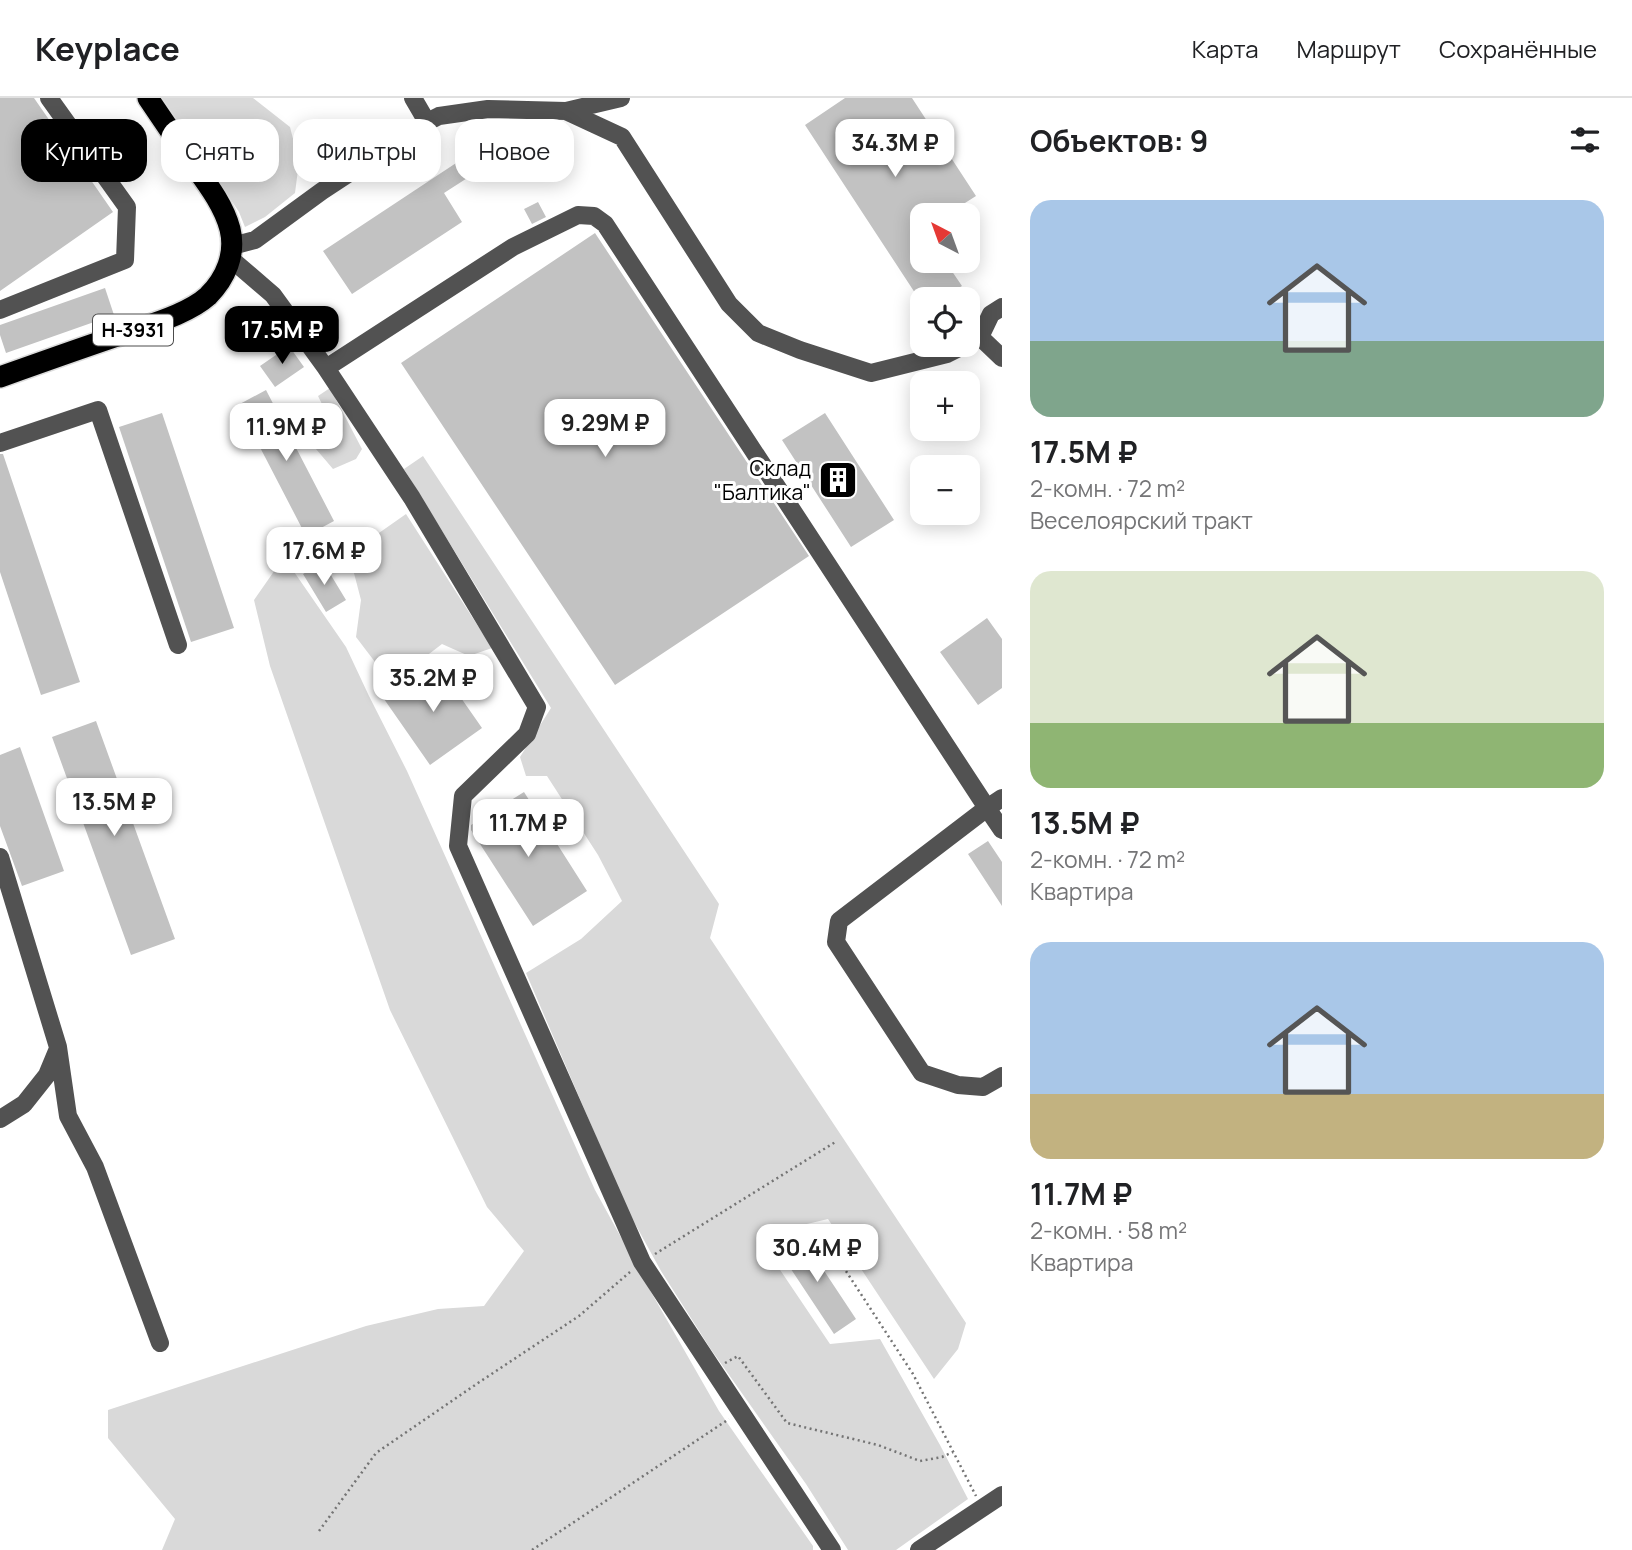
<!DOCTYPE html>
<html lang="ru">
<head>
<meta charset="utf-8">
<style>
	:root { --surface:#fff; --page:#f6f6f6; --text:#202124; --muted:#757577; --line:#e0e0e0; --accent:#000 }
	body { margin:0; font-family:Manrope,sans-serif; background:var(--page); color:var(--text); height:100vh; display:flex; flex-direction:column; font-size:26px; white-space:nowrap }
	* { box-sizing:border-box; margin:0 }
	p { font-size:23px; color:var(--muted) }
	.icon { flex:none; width:38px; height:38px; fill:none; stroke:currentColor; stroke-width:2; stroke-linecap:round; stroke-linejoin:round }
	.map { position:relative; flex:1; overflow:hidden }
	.sheet { display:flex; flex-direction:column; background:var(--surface); width:630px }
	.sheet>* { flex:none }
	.top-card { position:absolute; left:21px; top:21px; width:665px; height:63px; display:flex; gap:14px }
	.needle { width:46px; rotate:319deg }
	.tools { position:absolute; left:910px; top:105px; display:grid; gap:14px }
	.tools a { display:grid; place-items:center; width:70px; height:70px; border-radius:14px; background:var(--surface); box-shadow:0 4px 18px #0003; font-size:35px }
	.price { position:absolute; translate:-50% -60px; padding:0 16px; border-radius:14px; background:#fff; color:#222; font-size:23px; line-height:46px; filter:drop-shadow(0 2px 4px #0008) }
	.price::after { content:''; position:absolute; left:50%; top:42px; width:21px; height:16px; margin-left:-10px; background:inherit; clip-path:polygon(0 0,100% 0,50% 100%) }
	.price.current { background:var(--accent); color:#fff }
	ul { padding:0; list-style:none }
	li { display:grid; align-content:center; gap:14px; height:371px; padding:0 28px }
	li span { display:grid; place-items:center; height:217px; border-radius:21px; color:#555 }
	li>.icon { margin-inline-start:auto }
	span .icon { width:126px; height:126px; fill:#fffc; stroke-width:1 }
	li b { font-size:30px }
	h2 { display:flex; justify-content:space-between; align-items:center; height:84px; padding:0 28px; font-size:30px }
	.chip { padding:0 24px; border-radius:21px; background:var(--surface); box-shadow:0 4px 18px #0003; font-size:24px; line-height:63px }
	.chip.current { background:var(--accent); color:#fff }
	header { display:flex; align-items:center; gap:42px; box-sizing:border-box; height:98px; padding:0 35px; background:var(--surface); border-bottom:2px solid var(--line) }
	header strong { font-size:33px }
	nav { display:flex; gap:38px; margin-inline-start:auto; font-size:24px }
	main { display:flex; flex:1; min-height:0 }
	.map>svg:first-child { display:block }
	.green { fill:#d9d9d9 }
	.building { fill:#c2c2c2 }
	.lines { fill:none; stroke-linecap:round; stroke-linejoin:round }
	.highway-casing { stroke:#dbdbdb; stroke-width:24 }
	.path { stroke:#747474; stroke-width:2.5; stroke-dasharray:2 3.5; stroke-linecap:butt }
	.minor { stroke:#525252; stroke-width:18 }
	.highway { stroke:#000; stroke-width:21 }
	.labels { text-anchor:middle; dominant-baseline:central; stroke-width:6; stroke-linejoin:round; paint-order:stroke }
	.shield { fill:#fff; stroke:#4c4c4c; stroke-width:2 }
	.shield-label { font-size:19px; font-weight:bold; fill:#000 }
	.poi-label { font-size:21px; fill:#000; stroke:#fff; text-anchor:end }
</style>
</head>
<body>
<header>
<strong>Keyplace</strong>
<nav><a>Карта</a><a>Маршрут</a><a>Сохранённые</a></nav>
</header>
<main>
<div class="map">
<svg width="1002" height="1452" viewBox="0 0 1002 1452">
	<rect width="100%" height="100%" fill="#fff"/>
	<!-- green -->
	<path class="green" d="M162 0H253L290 29 299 64 295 95 265 119 245 129 239 114Z
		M330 290 362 351 356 361 333 371 316 351V341L320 329 323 308 318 298Z
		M423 358 719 806 710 840 966 1225 958 1251 934 1281 828 1121 790 1130 766 1151 830 1246 880 1241 940 1347 968 1401 896 1452H848L806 1386 710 1250 661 1173 628 1113 526 875 581 841 622 803 598 757 547 678H526L520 659 551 610 404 371Z
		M406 416 492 550 469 558 442 546 391 585 356 539 361 502 349 456Z
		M290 468 346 549 369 598 407 673 595 1092 651 1194 719 1313 813 1448V1452H162L175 1421 108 1340V1312L366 1228 438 1211 484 1208 524 1153 487 1109 390 912 270 568 254 502 277 469Z"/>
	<!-- building -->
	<path class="building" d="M0 0H34L113 114 0 193Z
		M845 0H912L976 98 946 117H922V163H945L962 188 941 201H919L805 27Z
		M503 34 514 50 444 95 462 124 352 196 323 153Z
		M538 104 546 119 532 126 524 111Z
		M595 135 809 458 615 587 401 265Z
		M105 190 114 217 6 255 0 237V227Z
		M289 248 304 269 275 289 260 268Z
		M266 292 334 423 306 438 238 307Z
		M162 315 234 530 191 544 119 329Z
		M825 315 894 422 851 449 782 342Z
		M0 356H3L80 584 41 597 0 474Z
		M323 464 346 502 326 514 303 476Z
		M987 520 1002 541V590L978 607 940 554Z
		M436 564 482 630 430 667 384 601Z
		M96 623 175 841 131 857 52 639Z
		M20 649 64 773 22 788 0 728V657Z
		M524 694 587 793 533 828 471 732V727Z
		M988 743 1002 764V808L968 756Z
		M799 1135 856 1221 834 1236 777 1150Z"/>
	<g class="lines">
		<!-- highway casing -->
		<g class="highway-casing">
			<path id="highway" d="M0 279C42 264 84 249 126 235 151 226 188 216 208 198 226 180 236 156 230 131 223 105 205 83 190 62 176 41 162 21 148 0"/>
		</g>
		<!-- path -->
		<path class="path" d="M816 1127 913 1276 976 1398
			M655 1156 837 1043
			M725 1265 738 1258 787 1325 878 1347 920 1363 942 1359 953 1354
			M319 1433 376 1355 478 1285 579 1218 630 1174
			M532 1452 729 1321"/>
		<!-- minor -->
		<path class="minor" d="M413 0 427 24
			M566 13 621 0
			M232 148 255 142 322 93 427 24 439 18 488 11 566 13 622 39 729 206 758 235 800 252 871 275 947 256 965 247
			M231 161 273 197 326 270 412 400 537 609 527 636 463 698 458 748 642 1164 832 1452
			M0 212 125 162 127 109 49 0
			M980 239 991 216 1002 209
			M968 245 980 239 1002 260
			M326 270 513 149 578 117 594 118 605 126 987 710 839 823 836 844 922 975 958 987 983 989 1002 978
			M0 345 98 312 178 547
			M1002 700 987 710 1002 732
			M0 759 58 949 68 1018 95 1069 160 1245
			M0 1021 24 1006 47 977 57 953
			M919 1452 1002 1397"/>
		<!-- highway -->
		<use href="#highway" class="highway"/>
	</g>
	<!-- icons -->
	<defs>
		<g id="building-square" transform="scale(2.0125)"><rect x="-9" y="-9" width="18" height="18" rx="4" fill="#000" stroke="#fff"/><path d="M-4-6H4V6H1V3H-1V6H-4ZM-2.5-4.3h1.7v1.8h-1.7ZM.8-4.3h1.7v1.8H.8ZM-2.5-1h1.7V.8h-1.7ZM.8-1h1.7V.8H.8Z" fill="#fff"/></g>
	</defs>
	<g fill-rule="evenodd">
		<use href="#building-square" x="838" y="382"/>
	</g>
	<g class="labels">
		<!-- shield labels -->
		<rect class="shield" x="93" y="216.5" width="80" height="31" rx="5"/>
		<g class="shield-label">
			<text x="133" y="232">Н-3931</text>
		</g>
		<!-- poi labels -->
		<g class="poi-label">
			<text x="811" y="370">Склад<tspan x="811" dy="24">"Балтика"</tspan></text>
		</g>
	</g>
</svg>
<div class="tools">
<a><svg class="needle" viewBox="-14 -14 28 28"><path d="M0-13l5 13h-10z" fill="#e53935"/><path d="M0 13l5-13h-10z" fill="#757577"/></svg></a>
<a><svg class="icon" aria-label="locate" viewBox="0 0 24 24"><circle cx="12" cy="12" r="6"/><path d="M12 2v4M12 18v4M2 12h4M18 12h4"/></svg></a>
<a>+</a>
<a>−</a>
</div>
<b class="price" style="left:895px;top:81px">34.3M ₽</b>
<b class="price current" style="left:282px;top:268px">17.5M ₽</b>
<b class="price" style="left:605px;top:361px">9.29M ₽</b>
<b class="price" style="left:286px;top:365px">11.9M ₽</b>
<b class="price" style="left:324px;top:489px">17.6M ₽</b>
<b class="price" style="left:433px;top:616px">35.2M ₽</b>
<b class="price" style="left:114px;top:740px">13.5M ₽</b>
<b class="price" style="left:528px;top:761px">11.7M ₽</b>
<b class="price" style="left:817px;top:1186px">30.4M ₽</b>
<div class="top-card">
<a class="chip current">Купить</a>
<a class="chip">Снять</a>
<a class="chip">Фильтры</a>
<a class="chip">Новое</a>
</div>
</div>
<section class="sheet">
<h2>Объектов: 9<svg class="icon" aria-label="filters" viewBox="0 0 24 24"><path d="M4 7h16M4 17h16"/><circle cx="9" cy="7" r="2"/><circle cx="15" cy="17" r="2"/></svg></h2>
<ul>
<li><span style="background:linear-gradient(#a9c7e8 65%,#7fa58c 0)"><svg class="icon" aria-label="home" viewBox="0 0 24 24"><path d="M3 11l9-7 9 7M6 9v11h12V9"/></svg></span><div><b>17.5M ₽</b><p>2-комн. · 72 m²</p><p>Веселоярский тракт</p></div></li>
<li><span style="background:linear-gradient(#dfe7d0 70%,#8fb573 0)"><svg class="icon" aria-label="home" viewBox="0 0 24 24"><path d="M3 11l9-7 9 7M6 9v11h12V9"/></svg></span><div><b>13.5M ₽</b><p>2-комн. · 72 m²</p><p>Квартира</p></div></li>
<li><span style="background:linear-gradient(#a9c7e8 70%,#c2b280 0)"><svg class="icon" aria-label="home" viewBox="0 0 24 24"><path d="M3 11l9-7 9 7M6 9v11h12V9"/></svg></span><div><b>11.7M ₽</b><p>2-комн. · 58 m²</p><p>Квартира</p></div></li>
</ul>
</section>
</main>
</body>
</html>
